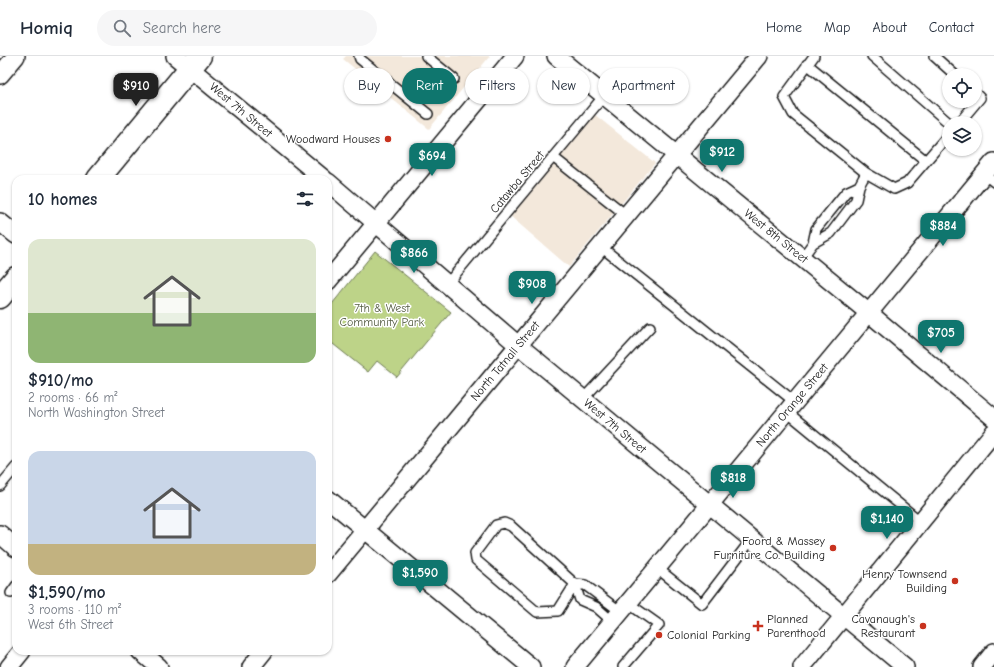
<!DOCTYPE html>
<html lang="en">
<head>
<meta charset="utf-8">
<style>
	:root { --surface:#fff; --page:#f6f6f7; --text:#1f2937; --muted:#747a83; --line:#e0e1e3; --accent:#0f766e }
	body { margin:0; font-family:"Comic Neue",sans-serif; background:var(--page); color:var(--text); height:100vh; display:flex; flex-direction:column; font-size:15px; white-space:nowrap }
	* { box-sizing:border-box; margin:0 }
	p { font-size:13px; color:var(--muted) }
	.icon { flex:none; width:22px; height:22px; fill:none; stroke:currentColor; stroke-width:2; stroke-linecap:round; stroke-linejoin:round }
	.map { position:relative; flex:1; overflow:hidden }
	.panel { position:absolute; left:12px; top:119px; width:320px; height:480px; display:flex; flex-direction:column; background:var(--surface); border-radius:12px; box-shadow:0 1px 3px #0004 }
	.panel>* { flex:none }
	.hud { position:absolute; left:344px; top:12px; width:380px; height:36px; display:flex; gap:8px }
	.buttons { position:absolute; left:942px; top:12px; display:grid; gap:8px }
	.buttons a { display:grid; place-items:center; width:40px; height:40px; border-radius:50%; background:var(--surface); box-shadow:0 1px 3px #0004; font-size:20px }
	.price { position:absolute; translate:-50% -34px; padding:0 9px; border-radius:8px; background:var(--accent); color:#fff; font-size:13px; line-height:26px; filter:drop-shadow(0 1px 2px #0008) }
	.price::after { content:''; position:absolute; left:50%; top:24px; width:12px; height:9px; margin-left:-6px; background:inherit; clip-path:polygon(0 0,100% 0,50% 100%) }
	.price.selected { background:#222; color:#fff }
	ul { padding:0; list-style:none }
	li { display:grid; align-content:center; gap:8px; height:212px; padding:0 16px }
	li span { display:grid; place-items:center; height:124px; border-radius:12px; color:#555 }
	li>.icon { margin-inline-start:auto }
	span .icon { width:72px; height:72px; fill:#fffc; stroke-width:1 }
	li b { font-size:17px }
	h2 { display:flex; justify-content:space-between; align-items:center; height:48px; padding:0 16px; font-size:17px }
	.tag { padding:0 14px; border-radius:18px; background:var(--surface); box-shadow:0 1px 3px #0004; font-size:14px; line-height:36px }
	.tag.selected { background:var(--accent); color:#fff }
	header { display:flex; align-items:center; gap:24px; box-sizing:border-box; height:56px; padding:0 20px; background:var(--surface); border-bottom:1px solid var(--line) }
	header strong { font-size:19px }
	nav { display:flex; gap:22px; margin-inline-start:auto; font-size:14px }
	.search { width:280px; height:36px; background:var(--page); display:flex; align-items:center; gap:10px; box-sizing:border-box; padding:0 14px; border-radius:22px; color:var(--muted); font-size:15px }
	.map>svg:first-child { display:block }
	.built { fill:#f3e8db }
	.green { fill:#bdd388; stroke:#6c7852 }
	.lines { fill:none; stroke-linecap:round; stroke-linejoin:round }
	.lane-casing { stroke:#1c1c1c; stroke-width:12 }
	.street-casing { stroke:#1c1c1c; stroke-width:20 }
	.secondary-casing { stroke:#1c1c1c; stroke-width:25 }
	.lane { stroke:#fff; stroke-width:9 }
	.street { stroke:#fff; stroke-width:17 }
	.secondary { stroke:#fff; stroke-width:22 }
	.poi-dot { fill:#c8321e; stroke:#fff; stroke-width:1.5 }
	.labels { text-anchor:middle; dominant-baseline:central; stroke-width:3; stroke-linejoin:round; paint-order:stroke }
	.street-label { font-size:12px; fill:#1c1c1c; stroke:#fff }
	.poi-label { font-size:12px; fill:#1c1c1c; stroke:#fff; text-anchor:end }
	.park-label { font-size:12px; fill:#545c42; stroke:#fff }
</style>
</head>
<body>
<header>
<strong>Homiq</strong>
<div class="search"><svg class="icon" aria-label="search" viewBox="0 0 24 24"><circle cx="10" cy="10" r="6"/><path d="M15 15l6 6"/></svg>Search here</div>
<nav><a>Home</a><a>Map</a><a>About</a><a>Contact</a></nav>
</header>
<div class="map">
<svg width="994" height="611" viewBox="0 0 994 611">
	<rect width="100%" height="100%" fill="#fff"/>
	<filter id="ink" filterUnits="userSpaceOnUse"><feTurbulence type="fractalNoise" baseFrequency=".025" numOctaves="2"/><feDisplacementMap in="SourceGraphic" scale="8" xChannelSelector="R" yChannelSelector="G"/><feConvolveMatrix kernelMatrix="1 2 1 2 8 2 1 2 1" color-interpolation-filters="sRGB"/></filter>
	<g filter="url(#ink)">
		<!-- built -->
		<path class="built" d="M346 0H490L429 73 343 3Z
			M594 58 655 107 569 211 509 159Z"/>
		<!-- green -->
		<path class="green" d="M375 195 451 256 397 321 377 305 368 316 328 284V253Z"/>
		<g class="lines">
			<!-- lane casing -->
			<g class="lane-casing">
				<path id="lane" d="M359 0 360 3 428 58
					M426 0 454 23
					M814 0 784 41 793 58 866 117 894 133 907 127 949 78
					M872 0 949 67
					M934 0 955 19
					M807 8 926 105
					M959 67 980 42 975 37
					M553 101 626 159
					M984 118 994 126
					M813 187 816 173 846 136 859 130
					M600 190 795 346
					M802 202 813 187 831 177 856 144 859 130 866 117
					M448 227 603 41
					M583 343 650 271
					M787 356 921 466
					M0 430 16 411
					M504 467 511 470 575 528 558 555 537 556 476 504 475 497 496 469Z
					M657 512 702 548 751 484
					M11 537 16 530
					M613 566 596 551 580 544 575 528 585 529 621 556
					M623 611 659 569 628 547"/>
			</g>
			<!-- street casing -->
			<g class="street-casing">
				<path id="street" d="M175 0 324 123
					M556 0 869 257 994 362
					M0 19 16 0
					M328 126 518 289 905 611
					M0 166 16 179
					M328 225 515 0
					M328 443 531 611
					M0 478 16 492
					M328 518 759 0
					M140 595 159 611
					M9 611 22 595
					M251 611 264 595
					M575 611 994 106
					M802 611 994 376
					M982 611 994 596"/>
			</g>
			<!-- secondary casing -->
			<g class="secondary-casing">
				<path id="secondary" d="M98 123 200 0
					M0 241 16 222"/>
			</g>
			<!-- lane -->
			<use href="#lane" class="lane"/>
			<!-- street -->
			<use href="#street" class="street"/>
			<!-- secondary -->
			<use href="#secondary" class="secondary"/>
		</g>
	</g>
	<!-- markers -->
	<g class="poi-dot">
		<circle cx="388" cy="83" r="4"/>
		<circle cx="833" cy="492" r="4"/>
		<circle cx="955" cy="525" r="4"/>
		<path d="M756 564h4v4h4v4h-4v4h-4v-4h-4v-4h4z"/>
		<circle cx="923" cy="570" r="4"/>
		<circle cx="659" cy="579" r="4"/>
	</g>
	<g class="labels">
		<!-- street labels -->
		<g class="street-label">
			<text transform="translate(241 54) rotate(40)">West 7th Street</text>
			<text transform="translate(517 126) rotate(-50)">Catawba Street</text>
			<text transform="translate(776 180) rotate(39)">West 8th Street</text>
			<text transform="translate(505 305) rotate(-50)">North Tatnall Street</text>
			<text transform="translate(792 349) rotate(-50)">North Orange Street</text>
			<text transform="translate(615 370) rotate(40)">West 7th Street</text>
		</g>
		<!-- poi labels -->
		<g class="poi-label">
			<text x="380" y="83">Woodward Houses</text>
			<text x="825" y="485">Foord &amp; Massey<tspan x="825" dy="14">Furniture Co. Building</tspan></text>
			<text x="947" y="518">Henry Townsend<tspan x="947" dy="14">Building</tspan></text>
			<text x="767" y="563" text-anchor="start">Planned<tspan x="767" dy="14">Parenthood</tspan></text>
			<text x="915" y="563">Cavanaugh's<tspan x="915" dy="14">Restaurant</tspan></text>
			<text x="667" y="579" text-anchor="start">Colonial Parking</text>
		</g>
		<!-- park labels -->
		<g class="park-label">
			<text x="382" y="252">7th &amp; West<tspan x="382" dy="14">Community Park</tspan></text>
		</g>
	</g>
</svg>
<div class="buttons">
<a><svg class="icon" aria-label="locate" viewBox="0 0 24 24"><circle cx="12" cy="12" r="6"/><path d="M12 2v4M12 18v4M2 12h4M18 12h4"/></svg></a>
<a><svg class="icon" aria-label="layers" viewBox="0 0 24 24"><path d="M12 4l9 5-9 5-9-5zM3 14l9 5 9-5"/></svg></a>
</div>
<b class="price selected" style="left:136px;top:51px">$910</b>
<b class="price" style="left:722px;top:117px">$912</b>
<b class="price" style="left:432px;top:121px">$694</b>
<b class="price" style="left:943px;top:191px">$884</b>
<b class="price" style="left:414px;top:218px">$866</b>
<b class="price" style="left:532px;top:249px">$908</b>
<b class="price" style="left:941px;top:298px">$705</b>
<b class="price" style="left:733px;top:443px">$818</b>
<b class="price" style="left:887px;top:484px">$1,140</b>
<b class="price" style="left:420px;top:538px">$1,590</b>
<div class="hud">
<a class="tag">Buy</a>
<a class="tag selected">Rent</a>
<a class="tag">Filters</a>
<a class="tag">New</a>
<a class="tag">Apartment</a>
</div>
<section class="panel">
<h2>10 homes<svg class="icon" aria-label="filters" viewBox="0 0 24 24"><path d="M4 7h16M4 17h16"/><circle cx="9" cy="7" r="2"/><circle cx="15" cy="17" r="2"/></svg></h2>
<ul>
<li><span style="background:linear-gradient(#dfe7d0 60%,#8fb573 0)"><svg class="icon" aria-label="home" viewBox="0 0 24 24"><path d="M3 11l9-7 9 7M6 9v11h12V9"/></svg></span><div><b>$910/mo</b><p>2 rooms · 66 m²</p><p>North Washington Street</p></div></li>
<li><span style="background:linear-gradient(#c9d6e8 75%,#c2b280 0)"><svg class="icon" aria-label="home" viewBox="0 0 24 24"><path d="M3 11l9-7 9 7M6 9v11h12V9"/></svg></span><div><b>$1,590/mo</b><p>3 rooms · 110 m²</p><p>West 6th Street</p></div></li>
</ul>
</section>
</div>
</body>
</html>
